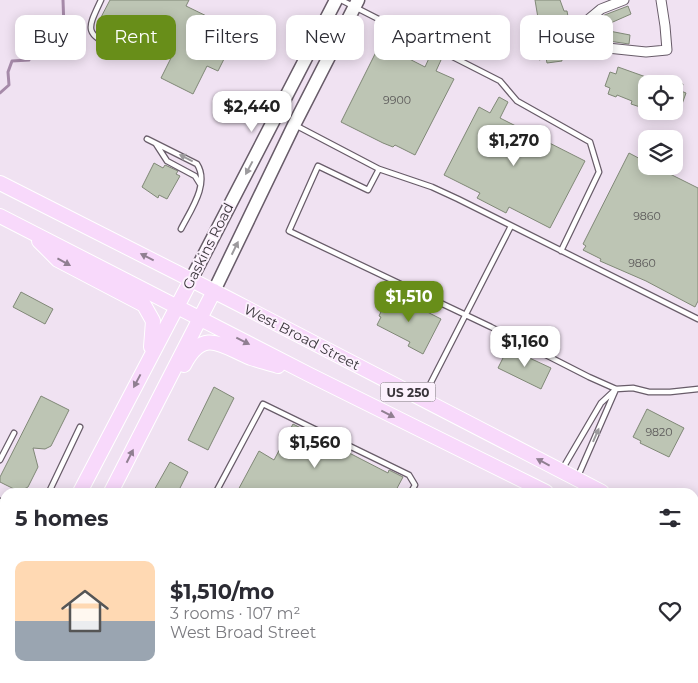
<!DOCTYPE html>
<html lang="en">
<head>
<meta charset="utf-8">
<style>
	:root { --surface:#fff; --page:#f2f2f3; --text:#2b2b33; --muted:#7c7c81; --line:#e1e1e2; --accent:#688e19 }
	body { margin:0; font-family:Montserrat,sans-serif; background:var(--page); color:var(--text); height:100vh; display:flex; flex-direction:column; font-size:19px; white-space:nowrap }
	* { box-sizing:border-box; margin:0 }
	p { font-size:16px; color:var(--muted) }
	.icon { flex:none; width:28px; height:28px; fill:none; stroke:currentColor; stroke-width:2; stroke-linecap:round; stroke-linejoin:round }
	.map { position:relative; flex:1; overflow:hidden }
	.side { position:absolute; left:0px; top:488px; width:699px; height:196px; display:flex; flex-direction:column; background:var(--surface); border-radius:15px 15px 0 0; box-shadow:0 2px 12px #0003 }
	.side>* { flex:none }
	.guide { position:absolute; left:15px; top:15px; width:669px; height:45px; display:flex; gap:10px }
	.fabs { position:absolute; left:638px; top:75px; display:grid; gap:10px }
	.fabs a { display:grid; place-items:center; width:45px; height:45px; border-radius:10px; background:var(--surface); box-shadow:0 2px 12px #0003; font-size:25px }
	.price { position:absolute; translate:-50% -42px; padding:0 11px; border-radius:10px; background:#fff; color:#222; font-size:16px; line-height:32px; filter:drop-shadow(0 1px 2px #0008) }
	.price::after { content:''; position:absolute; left:50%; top:30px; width:15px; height:11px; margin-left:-8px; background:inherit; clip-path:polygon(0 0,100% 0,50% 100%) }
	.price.active { background:var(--accent); color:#fff }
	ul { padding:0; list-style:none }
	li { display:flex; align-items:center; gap:15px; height:125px; padding:0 15px }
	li+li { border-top:1px solid var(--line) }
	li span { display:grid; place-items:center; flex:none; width:140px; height:100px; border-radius:10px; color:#555 }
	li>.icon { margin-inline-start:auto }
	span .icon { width:60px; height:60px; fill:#fffc; stroke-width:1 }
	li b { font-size:21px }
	h2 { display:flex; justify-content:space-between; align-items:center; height:60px; padding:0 15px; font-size:21px }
	.chip { padding:0 18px; border-radius:10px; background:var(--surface); box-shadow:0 2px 12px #0003; font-size:18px; line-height:45px }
	.chip.active { background:var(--accent); color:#fff }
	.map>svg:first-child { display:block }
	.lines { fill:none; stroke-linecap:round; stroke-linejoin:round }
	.stream { stroke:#a68aa9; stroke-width:3 }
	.building { fill:#bdc5b4; stroke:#808877 }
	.lane-casing { stroke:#685c69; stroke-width:7 }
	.street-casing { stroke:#685c69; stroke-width:11 }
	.secondary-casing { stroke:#685c69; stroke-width:15 }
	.primary-casing { stroke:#fff; stroke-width:16 }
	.lane { stroke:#fff; stroke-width:4.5 }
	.street { stroke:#fff; stroke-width:9 }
	.secondary { stroke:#fff; stroke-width:12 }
	.primary { stroke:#f8d9fb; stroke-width:14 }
	.oneway { fill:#9c9a9d }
	.oneway2 { fill:#907f91 }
	.labels { text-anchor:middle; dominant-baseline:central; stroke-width:4; stroke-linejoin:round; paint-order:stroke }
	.number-label { font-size:11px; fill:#5b5959 }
	.shield { fill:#fcf1fd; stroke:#746d75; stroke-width:1 }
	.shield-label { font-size:12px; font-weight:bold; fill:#3a353b }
	.street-label { font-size:14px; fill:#3a353b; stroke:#fcf1fd }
</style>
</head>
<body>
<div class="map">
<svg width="698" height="683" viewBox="0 0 698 683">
	<rect width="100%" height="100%" fill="#f0e2f2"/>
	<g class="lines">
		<!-- stream -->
		<path class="stream" d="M0 93 9 85 8 72 12 61 29 60 32 37 36 35 54 36 64 28 63 0"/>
	</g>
	<!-- building -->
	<path class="building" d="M110 0H189L186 6 227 26 214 51 225 57 218 71 207 66 193 94 161 78 171 58 99 21Z
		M535 0H560L564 11H567L569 22 562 24 568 53 561 54 562 61 547 63 546 58 539 60 537 51 540 50 537 34 534 35 532 25 539 24Z
		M628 6 631 14 606 25 602 16Z
		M604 30 630 35 629 44 602 40Z
		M380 44 425 67 430 56 441 60 436 71 454 79 415 155 395 145 393 147 383 143 341 122Z
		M618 67 646 77V103L642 101 640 107 631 104 632 101 617 95 616 97 608 94 610 88 605 86 610 72 616 74Z
		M674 80 683 84 681 91 686 93 681 107 676 105 674 107Z
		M499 97 508 102 500 118 585 161 550 228 509 207 506 213 477 198 480 193 444 175 479 107 490 113Z
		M629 153 646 162V166H654L698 188V301L695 307 646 281 600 261 601 259 583 250 586 246 583 244Z
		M154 163 163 168 165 165 178 171 176 174 180 176 167 199 159 195 158 198 142 187Z
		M21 292 53 309 45 324 13 307Z
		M392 294 441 319 423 354 408 346 410 342 377 325 381 317 379 316 386 301 388 302Z
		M508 348 551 368 541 389 498 368Z
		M214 387 234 398 208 450 188 440Z
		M41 396 69 410 51 446 45 449 33 448 38 467 28 487 20 491 16 490 0 482V477Z
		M647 409 684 428 669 457 640 443 641 441 633 437Z
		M293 424 388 473 389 470 403 477 395 492H237L259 451 274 460Z
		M170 462 188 472 178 492H153Z"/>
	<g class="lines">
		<!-- lane casing -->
		<g class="lane-casing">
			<path id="lane" d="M101 0C87 30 84 33 115 48
				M341 0 500 81 517 101 590 142 599 172 561 251
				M295 125 379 169 432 187 458 199 698 319
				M147 139 197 164C210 184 190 211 181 229
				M156 144 167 161 195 176 200 184
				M379 169 368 190 318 166 289 231 491 327 589 377 616 389 633 388 649 392H670L698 389
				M423 398 511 226
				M0 460 14 433
				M563 468 601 403 616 389 578 476
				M49 492 80 427
				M216 492 263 404 409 475 415 485 411 492
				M0 501 5 504
				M694 520 698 508
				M0 567 5 557
				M271 679 278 683
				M443 679 451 683
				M646 679 654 683
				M152 683 154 679
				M251 683 253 679"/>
		</g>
		<!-- street casing -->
		<g class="street-casing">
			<path id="street" d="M624 0 601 9 589 19 588 40 598 47 646 52 667 50 665 26 661 0"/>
		</g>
		<!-- secondary casing -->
		<g class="secondary-casing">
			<path id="secondary" d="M191 280 336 0
				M214 291 294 125 358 0"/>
		</g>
		<!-- primary casing -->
		<g class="primary-casing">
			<path id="primary" d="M0 183 229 299 602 492
				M0 216 310 375 546 492
				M39 241 58 260 144 305 153 321 151 347
				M184 365C204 326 223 347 251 358 260 361 269 363 278 366
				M80 492 191 280
				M111 492 214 291
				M694 538 698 541
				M694 567 698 570
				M0 653 5 643
				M16 683 18 679"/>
		</g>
		<!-- lane -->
		<use href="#lane" class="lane"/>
		<!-- street -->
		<use href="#street" class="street"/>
		<!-- secondary -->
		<use href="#secondary" class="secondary"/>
		<!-- primary -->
		<use href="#primary" class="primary"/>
	</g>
	<!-- one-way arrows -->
	<defs><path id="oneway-solid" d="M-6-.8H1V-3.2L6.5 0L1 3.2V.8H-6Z" transform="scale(1.25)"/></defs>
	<g class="oneway">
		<use href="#oneway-solid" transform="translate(186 158) rotate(-153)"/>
		<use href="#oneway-solid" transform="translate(249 168) rotate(118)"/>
		<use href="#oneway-solid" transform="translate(235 248) rotate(-64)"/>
		<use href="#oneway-solid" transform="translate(596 435) rotate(-66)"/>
	</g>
	<g class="oneway2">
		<use href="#oneway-solid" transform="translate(147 257) rotate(-153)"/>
		<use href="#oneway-solid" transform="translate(64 262) rotate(29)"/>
		<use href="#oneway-solid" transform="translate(243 341) rotate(27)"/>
		<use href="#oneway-solid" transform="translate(137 381) rotate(118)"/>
		<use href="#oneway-solid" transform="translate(388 414) rotate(27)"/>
		<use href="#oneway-solid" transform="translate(130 456) rotate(-63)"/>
		<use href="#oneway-solid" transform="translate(543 462) rotate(-152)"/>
	</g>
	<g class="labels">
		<!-- number labels -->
		<g class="number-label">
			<text x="397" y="100">9900</text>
			<text x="647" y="216">9860</text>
			<text x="642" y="263">9860</text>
			<text x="659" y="432">9820</text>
		</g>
		<!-- shield labels -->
		<rect class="shield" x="380.5" y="382.5" width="55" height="19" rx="4"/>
		<g class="shield-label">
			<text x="408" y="392">US 250</text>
		</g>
		<!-- street labels -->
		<g class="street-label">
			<text transform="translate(208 246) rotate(-63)">Gaskins Road</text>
			<text transform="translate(302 337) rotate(27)">West Broad Street</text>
		</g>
	</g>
</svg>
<div class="fabs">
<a><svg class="icon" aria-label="locate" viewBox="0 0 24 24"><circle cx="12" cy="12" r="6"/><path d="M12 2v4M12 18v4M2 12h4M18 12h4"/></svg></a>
<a><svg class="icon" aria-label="layers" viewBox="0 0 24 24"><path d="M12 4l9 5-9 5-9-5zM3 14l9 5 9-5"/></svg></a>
</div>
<b class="price" style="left:252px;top:133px">$2,440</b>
<b class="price" style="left:514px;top:167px">$1,270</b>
<b class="price active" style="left:409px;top:323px">$1,510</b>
<b class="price" style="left:525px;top:368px">$1,160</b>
<b class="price" style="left:315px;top:469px">$1,560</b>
<div class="guide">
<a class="chip">Buy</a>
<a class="chip active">Rent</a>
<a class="chip">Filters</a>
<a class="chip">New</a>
<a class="chip">Apartment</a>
<a class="chip">House</a>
</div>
<section class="side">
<h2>5 homes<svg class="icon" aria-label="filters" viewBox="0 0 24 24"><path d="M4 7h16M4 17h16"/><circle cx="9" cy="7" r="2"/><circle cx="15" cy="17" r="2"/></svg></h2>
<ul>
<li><span style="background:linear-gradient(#ffd9b3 60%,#9aa5b1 0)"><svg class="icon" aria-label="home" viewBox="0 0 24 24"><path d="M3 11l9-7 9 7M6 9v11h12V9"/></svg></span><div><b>$1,510/mo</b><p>3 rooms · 107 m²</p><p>West Broad Street</p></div><svg class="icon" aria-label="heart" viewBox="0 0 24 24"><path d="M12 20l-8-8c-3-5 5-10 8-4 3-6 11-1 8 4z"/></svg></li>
</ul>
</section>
</div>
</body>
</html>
